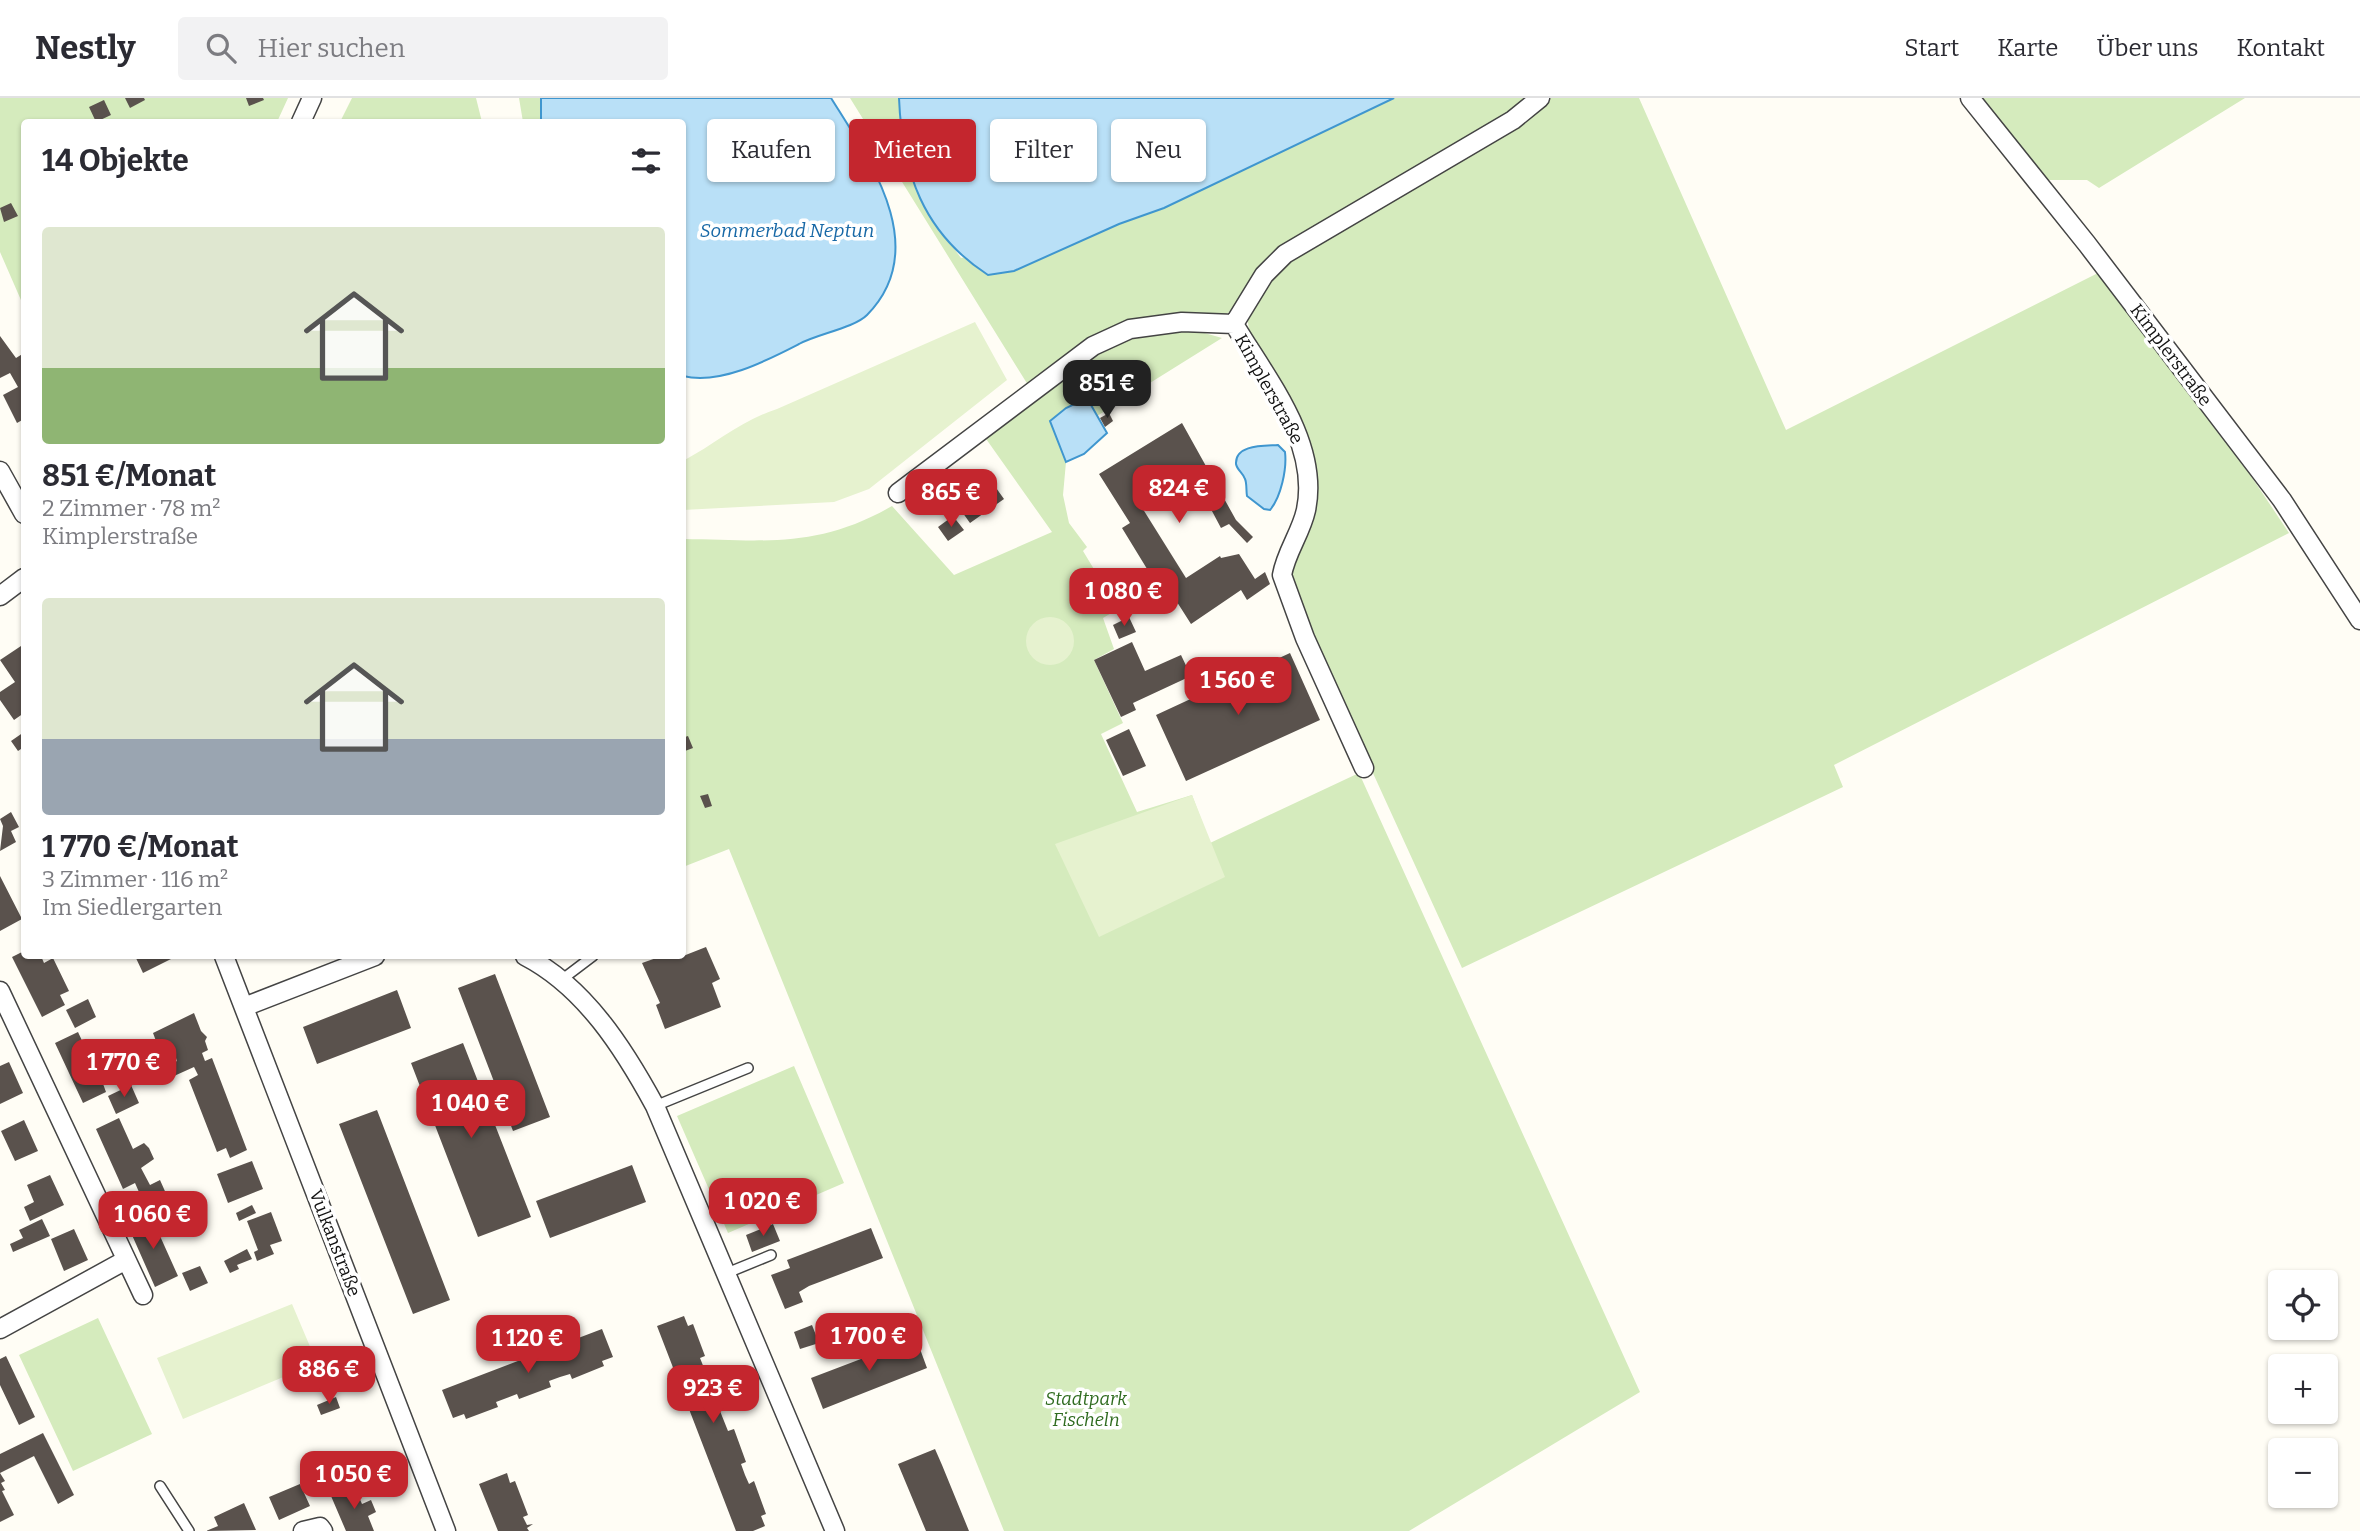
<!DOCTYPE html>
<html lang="de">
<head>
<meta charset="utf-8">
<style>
	:root { --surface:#fff; --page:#f2f2f3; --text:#2b2b33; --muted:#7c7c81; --line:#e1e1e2; --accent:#c4262e }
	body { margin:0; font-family:Bitter,serif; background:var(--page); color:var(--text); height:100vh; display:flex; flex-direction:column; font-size:26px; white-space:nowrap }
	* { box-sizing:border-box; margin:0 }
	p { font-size:23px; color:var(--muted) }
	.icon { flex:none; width:38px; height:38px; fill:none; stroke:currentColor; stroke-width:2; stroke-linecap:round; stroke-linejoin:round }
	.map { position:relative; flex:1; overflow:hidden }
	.drawer { position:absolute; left:21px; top:21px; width:665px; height:840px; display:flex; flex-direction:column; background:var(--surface); border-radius:7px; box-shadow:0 2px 5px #0004 }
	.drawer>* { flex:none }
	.top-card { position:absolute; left:707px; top:21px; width:665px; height:63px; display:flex; gap:14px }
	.tools { position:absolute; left:2268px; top:1172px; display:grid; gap:14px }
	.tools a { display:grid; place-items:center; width:70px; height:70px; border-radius:7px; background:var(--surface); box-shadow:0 2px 5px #0004; font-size:35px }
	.price { position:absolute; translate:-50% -60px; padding:0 16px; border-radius:14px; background:var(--accent); color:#fff; font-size:23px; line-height:46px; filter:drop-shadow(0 2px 4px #0008) }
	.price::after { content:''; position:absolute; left:50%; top:42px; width:21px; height:16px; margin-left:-10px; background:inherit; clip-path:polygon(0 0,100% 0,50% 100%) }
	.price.selected { background:#222; color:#fff }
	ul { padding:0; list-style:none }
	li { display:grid; align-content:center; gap:14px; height:371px; padding:0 21px }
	li span { display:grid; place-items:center; height:217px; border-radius:7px; color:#555 }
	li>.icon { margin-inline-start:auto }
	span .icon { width:126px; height:126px; fill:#fffc; stroke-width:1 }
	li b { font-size:30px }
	h2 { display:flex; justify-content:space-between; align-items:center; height:84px; padding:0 21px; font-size:30px }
	.chip { padding:0 24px; border-radius:7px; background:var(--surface); box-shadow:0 2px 5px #0004; font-size:24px; line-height:63px }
	.chip.selected { background:var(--accent); color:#fff }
	header { display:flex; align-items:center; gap:42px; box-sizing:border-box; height:98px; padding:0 35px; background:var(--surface); border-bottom:2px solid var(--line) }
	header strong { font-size:33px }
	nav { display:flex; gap:38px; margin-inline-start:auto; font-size:24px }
	.search { width:490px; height:63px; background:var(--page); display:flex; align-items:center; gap:18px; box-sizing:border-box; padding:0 24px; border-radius:7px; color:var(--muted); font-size:26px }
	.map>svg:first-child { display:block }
	.green { fill:#d5ebbd }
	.pitch { fill:#e6f2cf }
	.water { fill:#b9e0f7; stroke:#3f96cf; stroke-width:2 }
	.building { fill:#5a524d }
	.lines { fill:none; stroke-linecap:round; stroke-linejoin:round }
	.lane-casing { stroke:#444; stroke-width:12 }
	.street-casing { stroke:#444; stroke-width:21 }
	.lane { stroke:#fff; stroke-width:9 }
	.street { stroke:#fff; stroke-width:18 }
	.labels { text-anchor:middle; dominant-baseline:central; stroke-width:7; stroke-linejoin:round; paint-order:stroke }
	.street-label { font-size:18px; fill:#111; stroke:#fff }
	.park-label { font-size:18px; font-style:italic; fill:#2f6b1f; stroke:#fff }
	.water-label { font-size:19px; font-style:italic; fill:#1768a6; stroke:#fff }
</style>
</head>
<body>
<header>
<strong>Nestly</strong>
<div class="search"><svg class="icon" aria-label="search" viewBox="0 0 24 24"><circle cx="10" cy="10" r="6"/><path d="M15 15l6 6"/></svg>Hier suchen</div>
<nav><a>Start</a><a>Karte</a><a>Über uns</a><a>Kontakt</a></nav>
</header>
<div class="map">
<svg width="2360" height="1433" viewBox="0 0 2360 1433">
	<rect width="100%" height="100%" fill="#fffdf5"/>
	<!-- green -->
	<path class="green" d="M0 0H288L277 24H24V209L0 154Z
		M352 0H476L482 24H340Z
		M519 0H541V24H523Z
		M850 0H899C902 77 917 99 961 160L1119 126 1164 110 1394 0H1530L1488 30 1287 145 1234 211 1223 218H1165L1028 287Z
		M1551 0H1639L1786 332 2098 175 2251 378 2289 435 1834 667 1843 689 1462 870 1319 557 1289 476 1314 388 1250 239 1247 217 1269 180 1294 156 1536 12Z
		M1981 0H2245L2099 90 2087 82H2045Z
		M1165 231 1201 234 1222 240 1097 318 1086 301 1050 323 1066 364 1063 397 1069 425 1087 449 1083 453 1118 511 1103 520 1114 551 1094 562 1123 625 1101 636 1137 714 1192 697 1210 745 1359 675 1640 1294 1409 1433H1004L729 751 683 769V441C765 442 817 451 892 408L954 477 1052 434 984 338 1097 255 1130 238Z
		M794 968 844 1085 728 1135 677 1018Z
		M98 1220 152 1336 73 1373 19 1257Z"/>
	<!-- pitch -->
	<path class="pitch" d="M975 224 1007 282 869 391 834 404 683 412V363C717 345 740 323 777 311Z
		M1026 543a24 24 0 1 1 48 0a24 24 0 1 1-48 0Z
		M1192 697 1225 779 1099 839 1055 746Z
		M292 1206 317 1265 183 1321 157 1260Z"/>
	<!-- water -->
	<path class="water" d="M541 0H831C869 61 933 150 867 217 854 230 817 236 799 246 766 263 720 287 683 278L682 24H541Z
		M899 0H1394L1164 110 1119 126 1014 173 988 177C923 135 902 74 899 0Z
		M1087 300 1107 335 1084 356 1066 364 1050 323 1066 310Z
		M1278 347 1285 354C1287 371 1281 399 1270 412L1264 411 1247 398C1246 393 1247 385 1245 381 1243 375 1237 372 1236 366 1235 346 1265 348 1278 347Z"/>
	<!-- building -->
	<path class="building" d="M125 0H144L145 2 130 10Z
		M246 0H263L264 2 249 8Z
		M104 2 111 17 96 24 89 9Z
		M11 105 18 118 4 124 0 110Z
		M0 238 16 260 24 255V321L17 325 3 297 18 289 10 275 0 280Z
		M1109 315 1113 323 1105 329 1100 320Z
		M1182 325 1236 422 1253 439 1247 445 1229 426 1221 430 1188 368 1136 400 1186 480 1220 458 1221 460 1239 456 1255 481 1265 474 1270 486 1247 502 1241 492 1191 526 1170 493 1163 497 1122 430 1130 425 1099 376Z
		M984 373 1004 401 970 425 950 397Z
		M953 418 964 432 948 443 938 429Z
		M1129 519 1136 534 1119 541 1113 527Z
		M1132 544 1145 573 1181 557 1191 578 1133 605 1136 612 1121 619 1094 562Z
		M24 546V594L21 597 24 602V615L14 622 0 602V594L15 584 0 562Z
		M1290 555 1320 622 1186 683 1156 617Z
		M1129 631 1146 668 1123 678 1106 642Z
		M24 634V649L18 653 11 643Z
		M688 638 693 650 685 653 682 640Z
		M708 696 712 708 705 710 700 698Z
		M11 714 19 729 11 733 16 744 0 753 3 728 0 721Z
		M0 778 22 821 0 833Z
		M706 849 720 881 712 885 721 909 665 931 656 907 660 905 642 865 662 858H677L678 860Z
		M24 853V858H41L44 865 53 860 69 893 60 897 65 907 42 919 12 859Z
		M135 858H172L173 860 143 875Z
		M495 876 550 1019 513 1033 458 890Z
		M397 892 411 930 317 966 303 929Z
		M88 901 96 919 75 930 66 912Z
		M194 915 201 933 207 939 205 943 208 952 202 955 205 963 212 960 247 1052 230 1060 226 1050 217 1054 189 982 198 977 194 969 174 978 169 967 177 963 174 954 162 959 153 935Z
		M78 934 92 964 101 959 110 979 102 983 106 994 83 1005 55 945Z
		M463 945 531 1119 478 1139 411 965Z
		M9 964 23 995 0 1006V968Z
		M131 987 139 1005 116 1016 108 998Z
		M377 1012 450 1202 413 1216 339 1026Z
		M119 1020 133 1051 144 1045 149 1050 154 1061 141 1070 150 1087 160 1082 168 1100 146 1110 135 1085 123 1091 96 1031Z
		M24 1022 38 1053 15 1063 1 1033Z
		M252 1063 263 1091 228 1105 217 1076Z
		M632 1067 646 1104 550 1140 536 1103Z
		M50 1077 64 1107 30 1123 24 1109 34 1104 27 1087Z
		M252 1107 256 1115 239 1123 236 1115Z
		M271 1114 282 1143 270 1147 274 1156 257 1163 254 1154 258 1152 247 1123Z
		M151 1118 178 1178 155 1189 128 1128Z
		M42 1121 50 1138 13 1154 10 1146 23 1140 19 1132Z
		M773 1126 780 1143 752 1154 746 1137Z
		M871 1130 883 1160 809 1188 799 1194 803 1204 785 1211 771 1177 790 1170 787 1162Z
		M74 1131 88 1162 64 1173 51 1141Z
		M247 1151 252 1161 237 1167 239 1171 230 1175 224 1163Z
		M200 1168 208 1185 190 1193 182 1175Z
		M684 1218 688 1228 693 1226 705 1258 700 1260 708 1280 713 1278 726 1311 720 1313 728 1333 734 1331 746 1364 741 1366 745 1377 749 1386 754 1383 766 1416 761 1418 765 1428 753 1433H736L657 1228Z
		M812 1227 819 1245 800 1251 794 1234Z
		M602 1231 613 1259 602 1263 604 1268 572 1281 570 1276 560 1279 549 1283 551 1289 519 1301 517 1296 496 1304 498 1309 466 1321 464 1316 453 1320 442 1292Z
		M916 1240 927 1270 823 1311 811 1280Z
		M6 1258 35 1319 19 1327 0 1287V1261Z
		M336 1299 340 1310 321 1317 317 1307Z
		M43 1335 74 1397 58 1406 34 1358 0 1375 5 1383 1 1385 5 1392 2 1393 14 1417 0 1424V1356Z
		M935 1351 942 1367 969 1433H926L898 1366Z
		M507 1375 510 1385 515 1383 528 1417 523 1419 527 1427 533 1426 527 1430 529 1433H498L479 1386Z
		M300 1386 310 1408 279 1422 269 1399Z
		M354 1388 362 1406 371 1402 376 1414 368 1418 374 1433H346L331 1398Z
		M244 1405 256 1432 206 1433 218 1428 214 1419Z"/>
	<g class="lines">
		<!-- lane casing -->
		<g class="lane-casing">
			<path id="lane" d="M560 883 593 858
				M655 1008 748 970
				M727 1175 771 1157
				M160 1388 189 1433"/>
		</g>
		<!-- street casing -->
		<g class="street-casing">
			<path id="street" d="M1970 0 2087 146 2282 402 2360 522
				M301 24 312 0
				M0 373 24 416
				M898 395 1093 248 1130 231 1182 224 1234 226
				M0 498 24 480
				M1364 670 1305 540 1282 477C1286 454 1301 435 1306 412 1320 345 1266 280 1234 226L1264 177 1285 156 1513 22 1540 0
				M224 858 446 1433
				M525 858C585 889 624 951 655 1008L835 1433
				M0 893 143 1197
				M244 909 375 858
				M0 1231 126 1162
				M303 1433 320 1429 323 1433"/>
		</g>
		<!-- lane -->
		<use href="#lane" class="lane"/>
		<!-- street -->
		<use href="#street" class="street"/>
	</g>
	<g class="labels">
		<!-- street labels -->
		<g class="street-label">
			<text transform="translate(2171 257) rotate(53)">Kimplerstraße</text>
			<text transform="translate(1269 291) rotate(61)">Kimplerstraße</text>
			<text transform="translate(335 1145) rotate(69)">Vulkanstraße</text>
		</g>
		<!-- park labels -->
		<g class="park-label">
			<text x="1086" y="1301">Stadtpark<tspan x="1086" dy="21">Fischeln</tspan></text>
		</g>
		<!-- water labels -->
		<g class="water-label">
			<text x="787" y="132">Sommerbad Neptun</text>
		</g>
	</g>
</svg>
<div class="tools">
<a><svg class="icon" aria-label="locate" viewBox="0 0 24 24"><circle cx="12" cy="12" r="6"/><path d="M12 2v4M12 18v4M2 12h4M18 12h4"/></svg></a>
<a>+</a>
<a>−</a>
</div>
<b class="price selected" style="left:1107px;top:322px">851 €</b>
<b class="price" style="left:1179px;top:427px">824 €</b>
<b class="price" style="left:951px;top:431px">865 €</b>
<b class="price" style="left:1124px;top:530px">1 080 €</b>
<b class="price" style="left:1238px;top:619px">1 560 €</b>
<b class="price" style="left:124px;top:1001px">1 770 €</b>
<b class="price" style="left:471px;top:1042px">1 040 €</b>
<b class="price" style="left:763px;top:1140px">1 020 €</b>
<b class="price" style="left:153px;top:1153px">1 060 €</b>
<b class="price" style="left:869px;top:1275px">1 700 €</b>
<b class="price" style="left:528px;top:1277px">1 120 €</b>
<b class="price" style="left:329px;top:1308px">886 €</b>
<b class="price" style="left:713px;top:1327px">923 €</b>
<b class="price" style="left:354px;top:1413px">1 050 €</b>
<div class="top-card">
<a class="chip">Kaufen</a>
<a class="chip selected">Mieten</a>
<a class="chip">Filter</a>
<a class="chip">Neu</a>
</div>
<section class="drawer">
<h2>14 Objekte<svg class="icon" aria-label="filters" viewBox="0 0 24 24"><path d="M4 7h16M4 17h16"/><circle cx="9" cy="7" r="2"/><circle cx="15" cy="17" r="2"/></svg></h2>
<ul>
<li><span style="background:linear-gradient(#dfe7d0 65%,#8fb573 0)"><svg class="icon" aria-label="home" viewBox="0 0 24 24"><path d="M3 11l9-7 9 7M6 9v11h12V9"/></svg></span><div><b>851 €/Monat</b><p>2 Zimmer · 78 m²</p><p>Kimplerstraße</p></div></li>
<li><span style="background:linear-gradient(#dfe7d0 65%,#9aa5b1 0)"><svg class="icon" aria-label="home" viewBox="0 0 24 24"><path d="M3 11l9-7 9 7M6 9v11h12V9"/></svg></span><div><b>1 770 €/Monat</b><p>3 Zimmer · 116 m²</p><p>Im Siedlergarten</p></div></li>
</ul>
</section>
</div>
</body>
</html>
